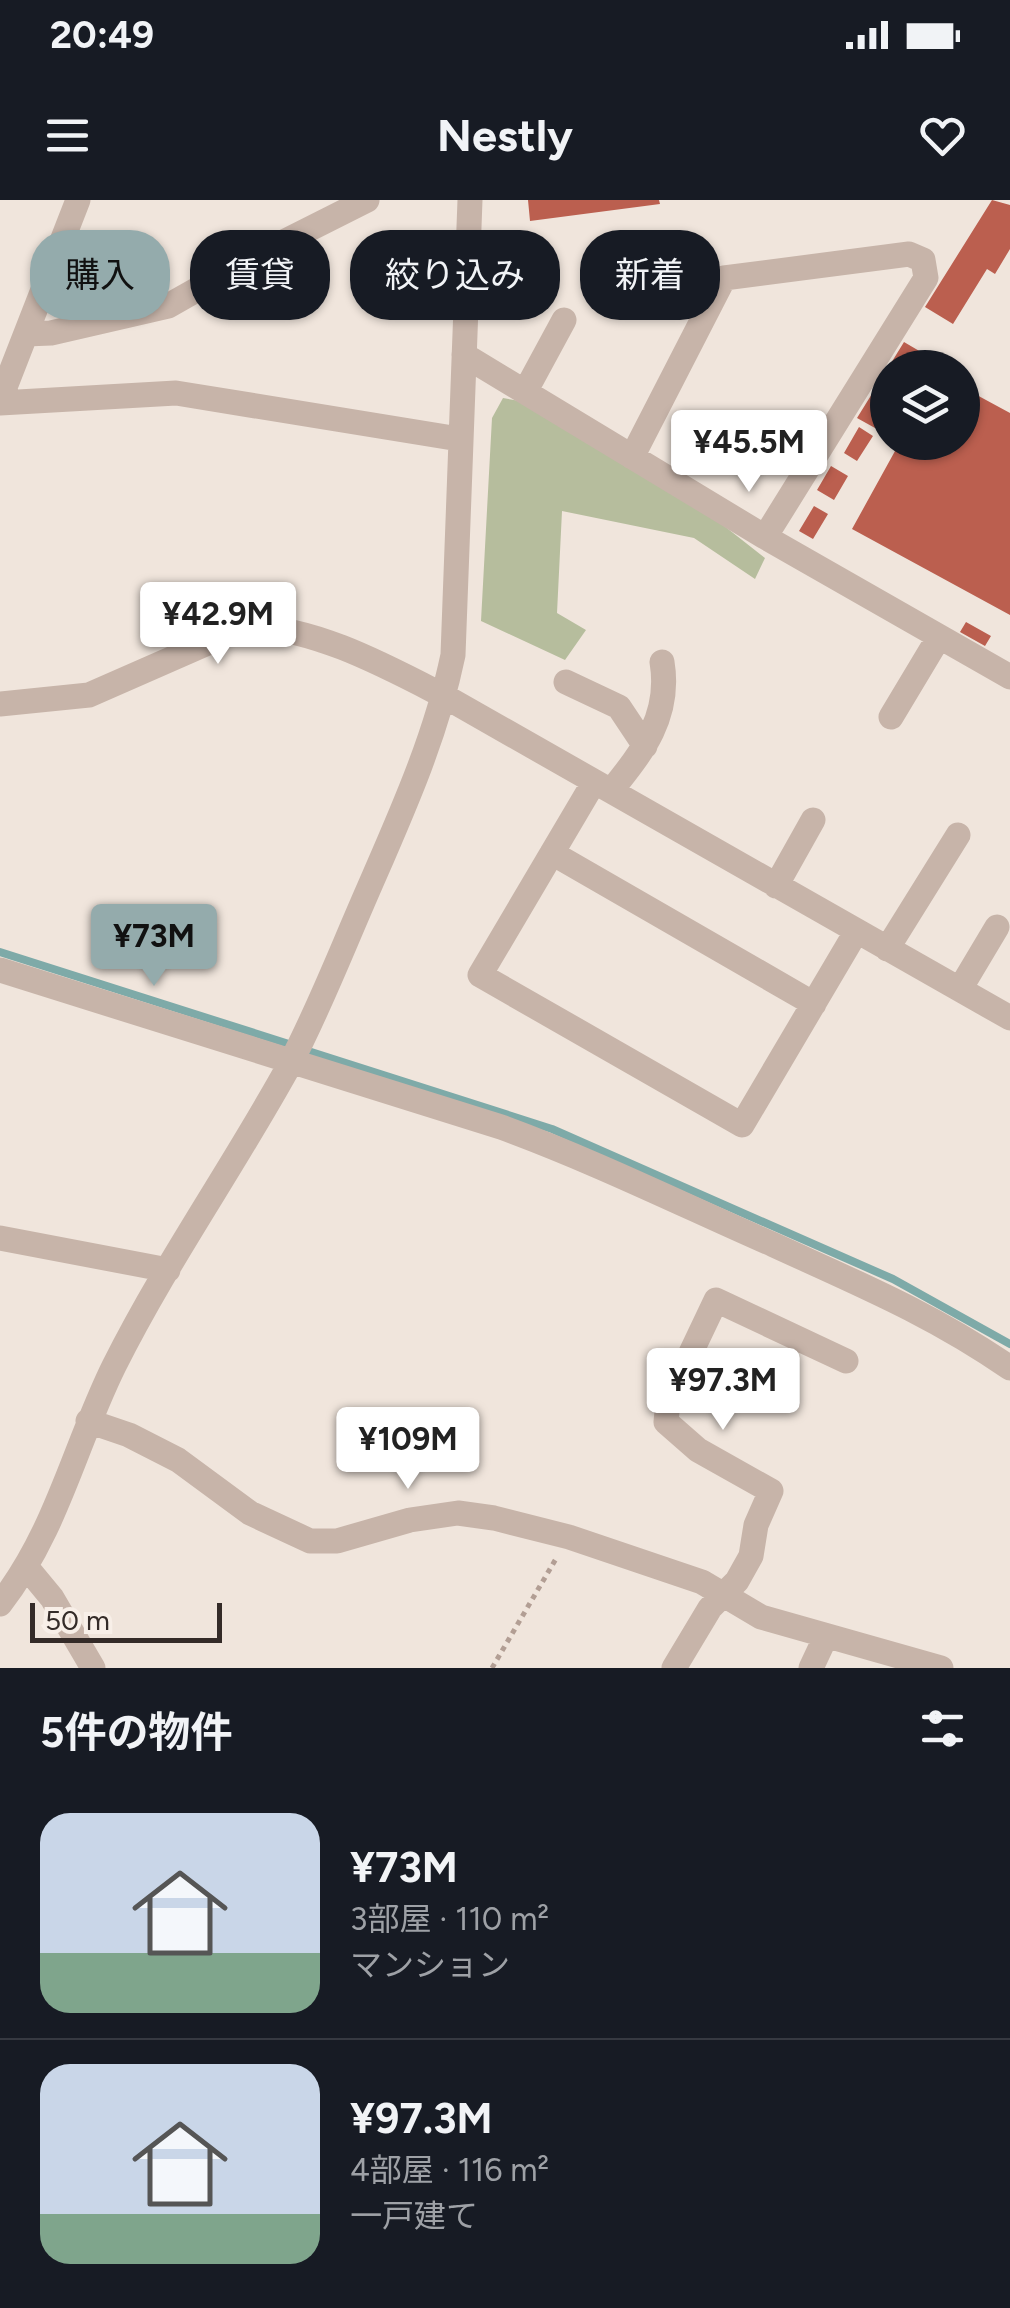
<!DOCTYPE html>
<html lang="ja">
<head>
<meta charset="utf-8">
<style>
	:root { --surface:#171b24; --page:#20242c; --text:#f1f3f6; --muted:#9ea1a6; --line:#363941; --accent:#94abac }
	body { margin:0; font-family:Figtree,"Noto Sans JP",sans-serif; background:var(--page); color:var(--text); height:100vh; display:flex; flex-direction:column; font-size:38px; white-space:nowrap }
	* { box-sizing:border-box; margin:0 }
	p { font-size:32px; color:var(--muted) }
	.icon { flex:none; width:55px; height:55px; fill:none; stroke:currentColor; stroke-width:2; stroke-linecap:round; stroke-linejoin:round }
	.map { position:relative; height:1468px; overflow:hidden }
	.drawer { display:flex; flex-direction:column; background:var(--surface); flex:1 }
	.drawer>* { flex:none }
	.hud { position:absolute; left:30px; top:30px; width:950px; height:90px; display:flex; gap:20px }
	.controls { position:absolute; left:870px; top:150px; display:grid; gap:20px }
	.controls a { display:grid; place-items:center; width:110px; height:110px; border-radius:50%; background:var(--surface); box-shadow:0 2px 8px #0004; font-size:50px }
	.scale { position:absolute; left:30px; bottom:25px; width:192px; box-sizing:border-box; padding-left:10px; border:5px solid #342b28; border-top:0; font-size:28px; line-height:35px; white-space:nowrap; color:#342b28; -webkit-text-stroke:8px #f8efe8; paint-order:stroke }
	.price { position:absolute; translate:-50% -85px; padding:0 22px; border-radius:10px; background:#fff; color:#222; font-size:32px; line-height:65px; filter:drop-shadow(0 2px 5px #0008) }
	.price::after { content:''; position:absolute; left:50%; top:60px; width:30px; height:22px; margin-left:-15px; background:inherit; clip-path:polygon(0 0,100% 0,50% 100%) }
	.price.selected { background:var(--accent); color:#111 }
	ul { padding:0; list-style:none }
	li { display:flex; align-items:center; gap:30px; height:250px; padding:0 40px }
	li+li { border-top:2px solid var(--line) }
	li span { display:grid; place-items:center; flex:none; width:280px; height:200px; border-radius:30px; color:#555 }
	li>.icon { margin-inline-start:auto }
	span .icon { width:120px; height:120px; fill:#fffc; stroke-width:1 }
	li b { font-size:42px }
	h2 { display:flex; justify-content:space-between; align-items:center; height:120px; padding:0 40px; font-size:42px }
	.pill { padding:0 35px; border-radius:40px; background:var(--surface); box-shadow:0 2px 8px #0004; font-size:35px; line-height:90px }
	.pill.selected { background:var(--accent); color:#111 }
	.status { display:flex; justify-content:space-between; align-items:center; height:70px; padding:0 50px; background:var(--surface); direction:ltr }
	.status svg { height:28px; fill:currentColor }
	header { display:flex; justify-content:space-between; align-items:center; height:130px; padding:0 40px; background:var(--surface); font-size:45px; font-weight:700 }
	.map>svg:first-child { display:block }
	.green { fill:#b6bd9d }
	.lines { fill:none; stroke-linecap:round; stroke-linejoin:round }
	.stream { stroke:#7eaaa8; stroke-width:8 }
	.building { fill:#bb5f4f }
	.path { stroke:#b29e94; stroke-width:5; stroke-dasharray:5 5; stroke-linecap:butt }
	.minor { stroke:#c7b4a9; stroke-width:25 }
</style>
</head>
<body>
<div class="status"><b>20:49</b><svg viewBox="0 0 49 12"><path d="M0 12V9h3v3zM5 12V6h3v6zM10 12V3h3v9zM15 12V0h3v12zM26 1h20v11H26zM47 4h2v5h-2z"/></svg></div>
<header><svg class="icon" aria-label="menu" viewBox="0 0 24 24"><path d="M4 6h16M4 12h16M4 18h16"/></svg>Nestly<svg class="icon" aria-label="heart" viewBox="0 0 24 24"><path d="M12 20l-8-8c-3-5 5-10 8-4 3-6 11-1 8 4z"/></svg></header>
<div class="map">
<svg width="1010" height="1468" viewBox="0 0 1010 1468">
	<rect width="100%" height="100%" fill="#f0e5dc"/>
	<!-- green -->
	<path class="green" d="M503 198 520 201 723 325 765 358 755 379 694 338 562 311 557 413 586 430 565 460 481 421 492 218Z"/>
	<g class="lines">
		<!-- stream -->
		<path class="stream" d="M0 752 292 845
			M305 850 552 929 893 1079 1010 1144"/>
	</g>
	<!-- building -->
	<path class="building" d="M528 0H659L660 4 530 21Z
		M992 0 1010 5V49L995 74 987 69 953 124 925 107Z
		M904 142 921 152 911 168H888Z
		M888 168V207L875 228 857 218Z
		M962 187 1010 213V415L852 329 900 242H962Z
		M859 227 873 236 857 261 844 253Z
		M831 266 848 276 834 300 817 290Z
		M814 306 828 314 813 339 799 331Z
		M966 422 991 436 985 446 960 432Z"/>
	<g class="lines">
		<!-- path -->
		<path class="path" d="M492 1468 557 1357"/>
		<!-- minor -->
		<path class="minor" d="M26 134 51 133 168 106 260 54 367 0
			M464 155 765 337 1010 477
			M525 192 564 120
			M0 200 78 0
			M0 203 176 193 459 239
			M632 257 724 78 909 54 923 60 926 78 765 337
			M566 482 619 507 645 546
			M0 504 89 495 244 427C309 424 388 467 444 496L1010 818
			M891 517 939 437
			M594 582 480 775 742 925 856 732
			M611 591C643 551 671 516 662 462
			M552 653 814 804
			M776 686 813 620
			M887 749 958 635
			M0 770 501 927C594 961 683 1005 774 1045 859 1084 932 1114 1010 1168
			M960 789 997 727
			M0 1038 168 1070
			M88 1221 129 1235 178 1260 250 1313 310 1341H337L410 1320 458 1313 494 1318 569 1337 702 1382 761 1417 941 1468
			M28 1369 52 1398 93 1468
			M0 1404C57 1331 74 1247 114 1166 166 1062 234 966 290 864 317 813 339 757 362 704 397 623 435 542 453 455L470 0
			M674 1468 710 1408 737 1381 751 1356 756 1325 771 1291 698 1250 666 1222 668 1201 716 1100 846 1161
			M811 1468 826 1436"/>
	</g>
</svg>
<div class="controls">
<a><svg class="icon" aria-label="layers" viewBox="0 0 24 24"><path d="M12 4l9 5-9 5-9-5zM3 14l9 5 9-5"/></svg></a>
</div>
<div class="scale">50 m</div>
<b class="price" style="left:749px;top:295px">¥45.5M</b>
<b class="price" style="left:218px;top:467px">¥42.9M</b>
<b class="price selected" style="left:154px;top:789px">¥73M</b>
<b class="price" style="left:723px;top:1233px">¥97.3M</b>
<b class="price" style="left:408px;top:1292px">¥109M</b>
<div class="hud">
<a class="pill selected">購入</a>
<a class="pill">賃貸</a>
<a class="pill">絞り込み</a>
<a class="pill">新着</a>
</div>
</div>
<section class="drawer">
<h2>5件の物件<svg class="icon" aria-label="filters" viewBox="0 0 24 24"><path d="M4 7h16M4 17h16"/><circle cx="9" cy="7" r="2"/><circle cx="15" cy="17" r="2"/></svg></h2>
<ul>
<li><span style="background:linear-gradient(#c9d6e8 70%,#7fa58c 0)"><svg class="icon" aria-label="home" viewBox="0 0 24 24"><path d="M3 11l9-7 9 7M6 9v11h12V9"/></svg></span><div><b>¥73M</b><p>3部屋 · 110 m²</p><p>マンション</p></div></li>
<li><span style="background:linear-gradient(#c9d6e8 75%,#7fa58c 0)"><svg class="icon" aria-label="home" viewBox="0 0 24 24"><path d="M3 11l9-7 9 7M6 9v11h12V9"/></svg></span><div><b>¥97.3M</b><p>4部屋 · 116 m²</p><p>一戸建て</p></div></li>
</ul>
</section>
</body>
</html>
